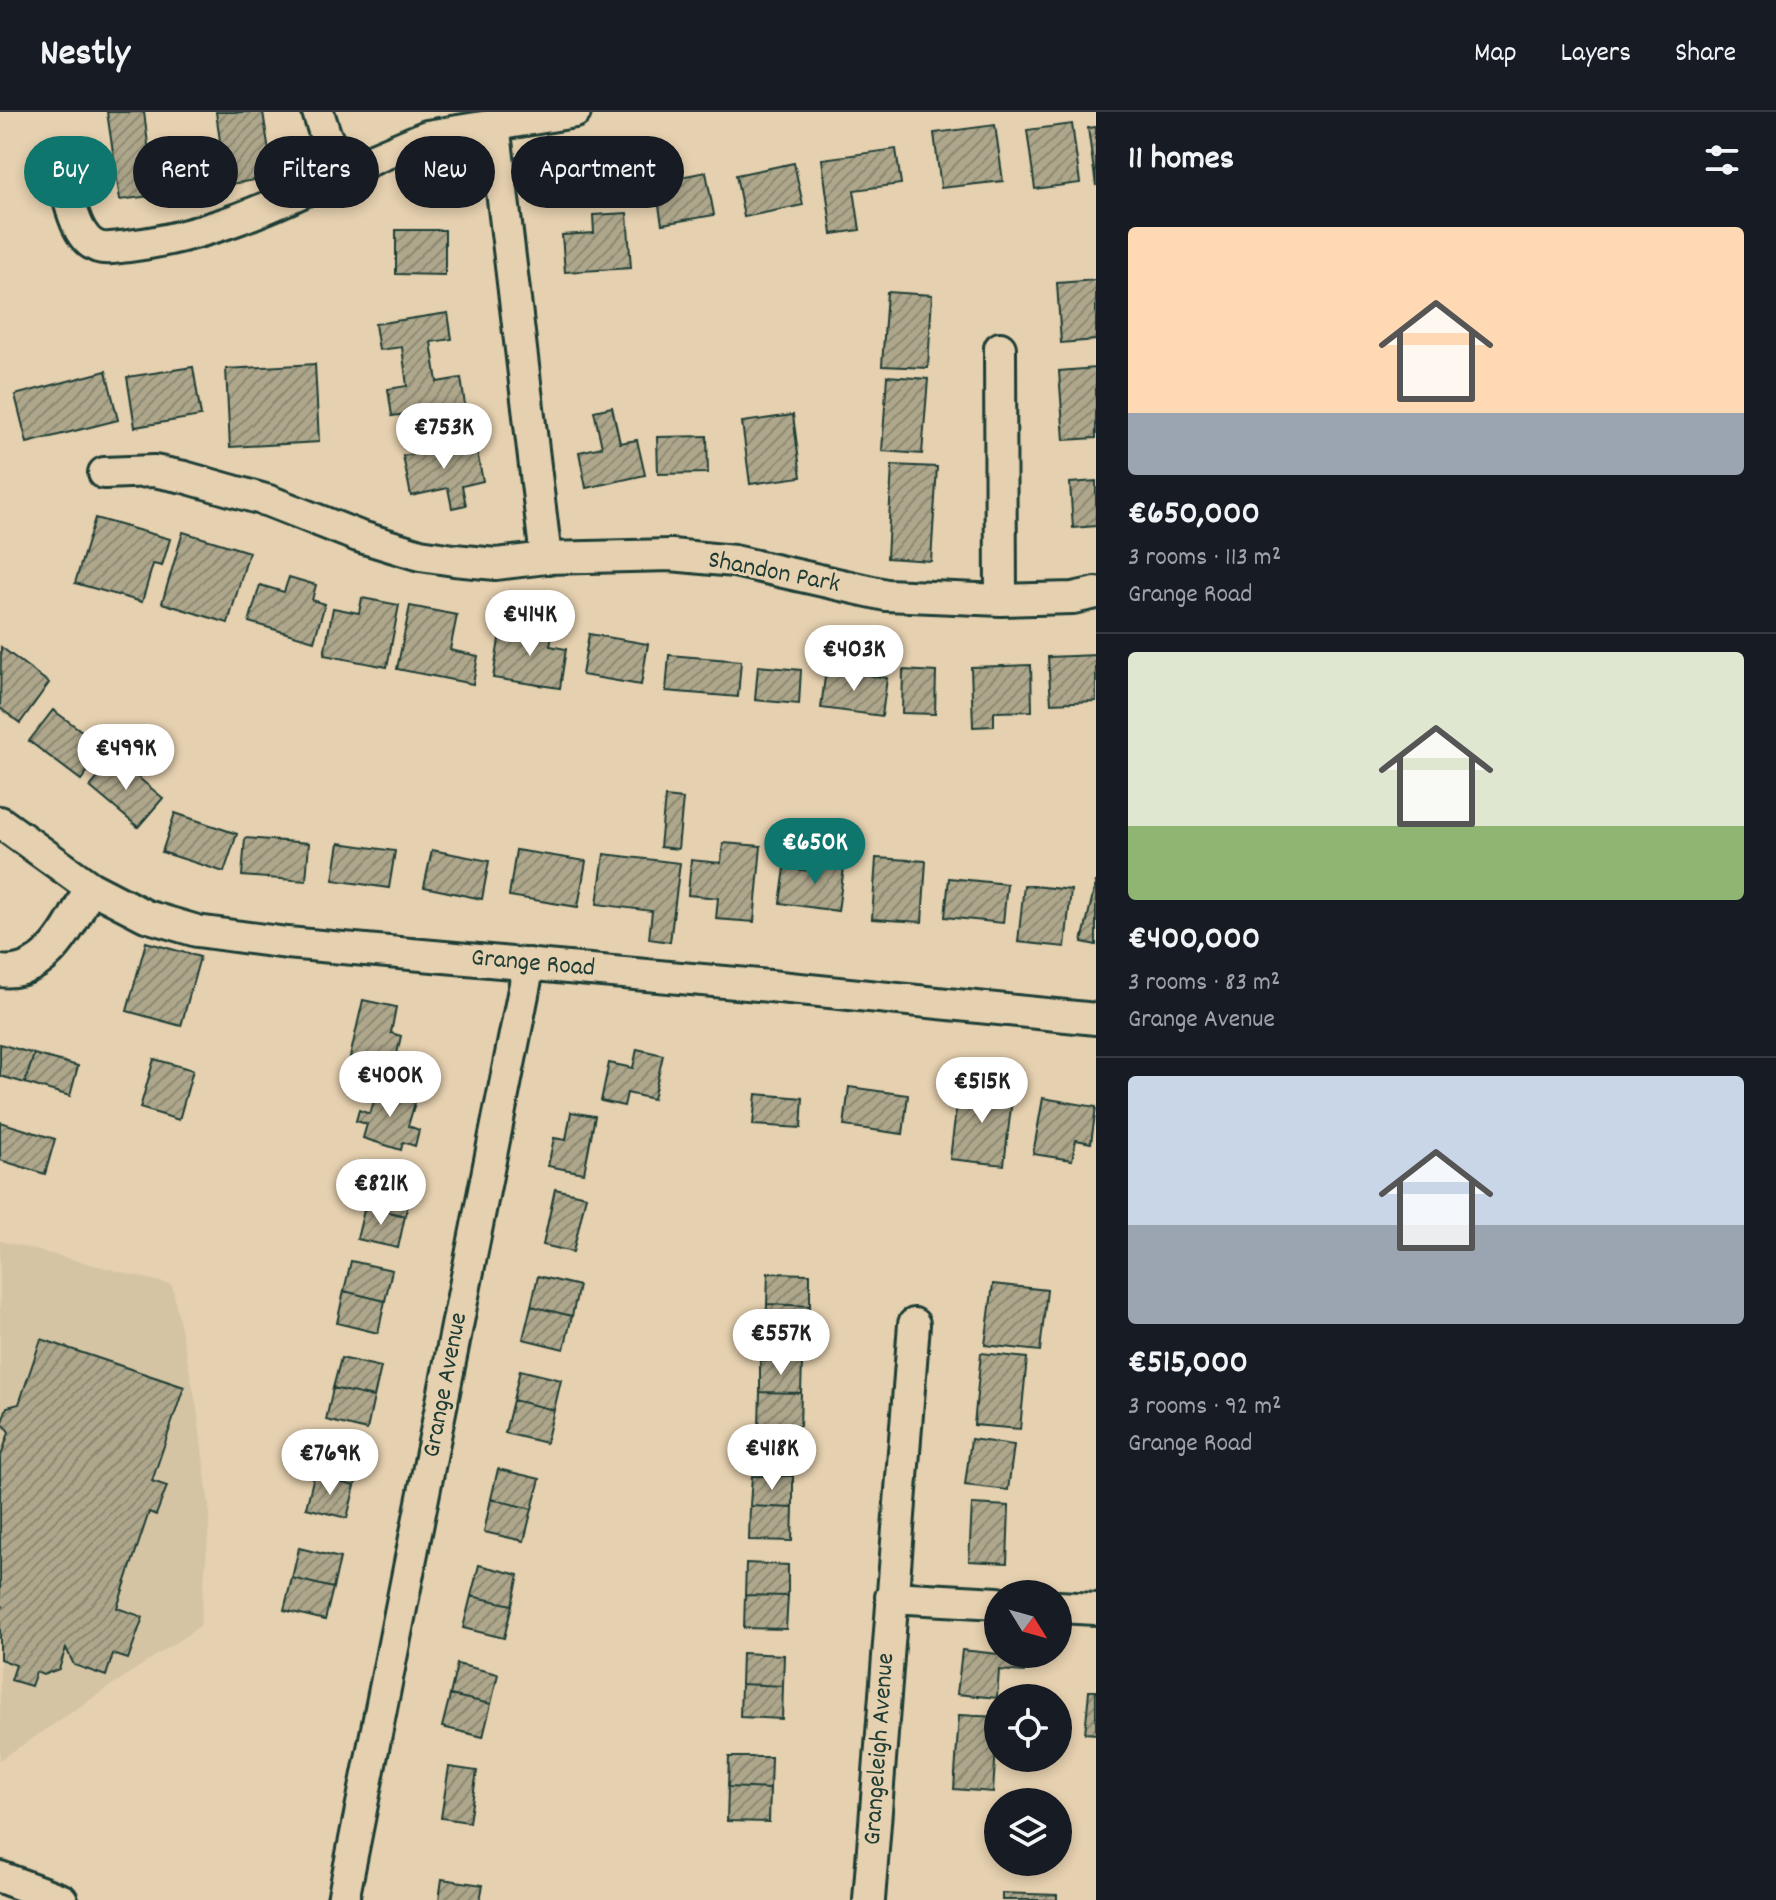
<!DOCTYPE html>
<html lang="en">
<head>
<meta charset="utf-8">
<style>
	:root { --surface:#171b24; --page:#242831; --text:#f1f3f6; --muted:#9ea1a6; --line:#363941; --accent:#0f766e }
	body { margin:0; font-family:Dekko,sans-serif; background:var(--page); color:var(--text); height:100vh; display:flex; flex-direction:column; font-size:30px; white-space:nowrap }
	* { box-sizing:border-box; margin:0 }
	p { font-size:26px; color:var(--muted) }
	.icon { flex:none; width:44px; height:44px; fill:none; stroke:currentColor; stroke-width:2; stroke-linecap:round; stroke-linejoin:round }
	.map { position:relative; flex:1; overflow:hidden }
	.panel { display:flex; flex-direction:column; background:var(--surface); width:680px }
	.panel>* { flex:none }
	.banner { position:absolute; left:24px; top:24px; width:760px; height:72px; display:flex; gap:16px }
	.needle { width:52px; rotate:127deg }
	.tools { position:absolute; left:984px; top:1468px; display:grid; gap:16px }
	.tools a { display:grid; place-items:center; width:88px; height:88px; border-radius:50%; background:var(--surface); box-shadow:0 4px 12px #0003; font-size:40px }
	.price { position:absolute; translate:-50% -68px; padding:0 18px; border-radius:28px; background:#fff; color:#222; font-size:26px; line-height:52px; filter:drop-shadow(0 2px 4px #0008) }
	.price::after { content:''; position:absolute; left:50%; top:48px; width:24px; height:18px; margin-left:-12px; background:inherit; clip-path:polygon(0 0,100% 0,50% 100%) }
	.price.on { background:var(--accent); color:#fff }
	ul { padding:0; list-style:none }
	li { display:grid; align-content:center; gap:16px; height:424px; padding:0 32px }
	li+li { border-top:2px solid var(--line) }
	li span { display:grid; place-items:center; height:248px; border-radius:8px; color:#555 }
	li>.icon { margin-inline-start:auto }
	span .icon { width:144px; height:144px; fill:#fffc; stroke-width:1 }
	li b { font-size:34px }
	h2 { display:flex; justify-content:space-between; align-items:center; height:96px; padding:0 32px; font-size:34px }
	.pill { padding:0 28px; border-radius:36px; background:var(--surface); box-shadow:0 4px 12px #0003; font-size:28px; line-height:72px }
	.pill.on { background:var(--accent); color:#fff }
	header { display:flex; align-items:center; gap:48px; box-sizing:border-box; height:112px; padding:0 40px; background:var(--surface); border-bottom:2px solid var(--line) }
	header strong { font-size:38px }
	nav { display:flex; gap:44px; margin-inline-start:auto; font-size:28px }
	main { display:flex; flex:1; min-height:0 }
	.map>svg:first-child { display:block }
	.built { fill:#d4c4a4 }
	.building { fill:url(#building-hatch); stroke:#1f3d34; stroke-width:2 }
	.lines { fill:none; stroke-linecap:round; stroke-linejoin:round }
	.minor-casing { stroke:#1f3d34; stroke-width:36 }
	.minor { stroke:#e5d0af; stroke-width:30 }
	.labels { text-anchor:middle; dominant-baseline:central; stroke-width:6; stroke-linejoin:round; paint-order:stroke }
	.street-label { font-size:26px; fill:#1f3d34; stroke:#e5d0af }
</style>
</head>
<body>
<header>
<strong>Nestly</strong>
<nav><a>Map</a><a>Layers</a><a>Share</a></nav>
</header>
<main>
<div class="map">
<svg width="1096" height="1788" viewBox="0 0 1096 1788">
	<defs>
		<pattern id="building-hatch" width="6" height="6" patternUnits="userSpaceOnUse" patternTransform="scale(2)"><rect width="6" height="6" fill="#aea78c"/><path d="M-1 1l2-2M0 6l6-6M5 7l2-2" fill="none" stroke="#8d8973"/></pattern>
	</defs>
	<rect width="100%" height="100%" fill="#e5d0af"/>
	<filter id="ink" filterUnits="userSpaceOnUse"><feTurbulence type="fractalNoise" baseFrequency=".0125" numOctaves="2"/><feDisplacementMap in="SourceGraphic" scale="16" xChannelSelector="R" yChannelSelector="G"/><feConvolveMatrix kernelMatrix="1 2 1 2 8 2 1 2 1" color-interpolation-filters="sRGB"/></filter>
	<g filter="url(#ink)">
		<!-- built -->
		<path class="built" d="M0 1129 172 1173 197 1296 210 1403 200 1514 0 1648Z"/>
		<!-- building -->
		<path class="building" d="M107 0H144L149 40 220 29 216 0H263L273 65 219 74 220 81 174 88 173 81 120 88Z
			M1072 12 1080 71 1035 77 1027 18Z
			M995 13 1003 69 941 76 934 21Z
			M1096 15V74L1088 16Z
			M896 37 901 72 854 78 860 118 832 122 822 47Z
			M794 51 803 93 744 105 736 63Z
			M706 60 714 103 662 112 655 70Z
			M627 101 631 156 565 160 562 123 594 121 593 103Z
			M396 118H445V163L396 162Z
			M1096 168V228L1061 231 1057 171Z
			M887 180 932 183 928 256 882 254Z
			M448 201 452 227 431 230 437 270 461 266 465 293 392 304 388 277 407 274 402 235 379 238 375 212Z
			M315 252 319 330 230 335 226 257Z
			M193 255 201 304 135 315 127 265Z
			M1096 256V326L1064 328 1059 259Z
			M106 259 118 308 27 331 15 283Z
			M887 264 928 267 922 342 882 339Z
			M612 295 620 331 637 328 645 363 586 376 579 340 602 335 594 299Z
			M793 303 801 365 750 372 742 310Z
			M707 324 708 361 658 362 657 325Z
			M475 330 483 369 462 374 466 393 452 396 448 376 411 384 403 344Z
			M892 353 937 355 931 449 887 446Z
			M1096 369V414L1073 416 1070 371Z
			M95 406 170 427 162 454 153 452 142 490 75 471Z
			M183 420 249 440 228 511 162 491Z
			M289 465 316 473 312 488 325 492 314 529 249 510 260 473 284 480Z
			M362 486 399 493 387 555 324 543 333 496 359 501Z
			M410 494 457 503 450 538 478 544 473 572 397 557Z
			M512 513 553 519 550 534 566 537 560 576 493 566 499 527 510 528Z
			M589 522 648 532 641 573 582 563Z
			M1 535 49 571 20 611 0 596Z
			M669 543 741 549 738 585 666 579Z
			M1096 543V589L1051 591 1048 545Z
			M1031 553 1032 599 994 600V614L973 615 971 555Z
			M758 554 801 558 799 592 755 588Z
			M826 557 887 566 882 604 821 596Z
			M903 558 936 560 935 602 902 601Z
			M53 598 105 636 81 668 29 629Z
			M115 646 163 686 138 715 90 675Z
			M665 685 683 687 678 737 660 735Z
			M175 701 237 722 224 760 162 740Z
			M245 726 309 731 306 769 242 764Z
			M339 731 395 739 389 776 333 768Z
			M723 731 761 734 754 810 716 807 718 786 688 783 691 748 721 751Z
			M432 738 489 749 482 787 424 775Z
			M516 738 586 749 578 795 509 784Z
			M604 742 680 751 670 830 649 827 652 799 597 792Z
			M821 745 845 748 838 799 780 791 785 756 818 760Z
			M876 746 926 749 922 810 872 807Z
			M949 766 1007 772 1003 811 945 805Z
			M1096 769V833L1082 830Z
			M1024 773 1071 778 1065 835 1018 830Z
			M146 830 200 845 181 914 127 899Z
			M363 888 396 895 391 921 401 924 394 955 350 945Z
			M0 932 34 942 25 971 0 964Z
			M637 937 663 943 653 987 627 981 624 994 601 989 609 951 633 956Z
			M34 942 78 954 70 984 25 971Z
			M154 947 193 958 179 1008 140 996Z
			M379 973 417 984 408 1014 419 1018 415 1034 403 1030 401 1038 363 1026 367 1012 356 1009 359 998 370 1002Z
			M959 973 1013 979 1004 1053 950 1047Z
			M849 975 908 983 903 1022 844 1014Z
			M756 982 803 986 801 1016 753 1013Z
			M1043 986 1096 995 1091 1031 1076 1028 1072 1048 1033 1042Z
			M571 1000 595 1004 584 1061 548 1054 554 1026 566 1028Z
			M0 1010 55 1027 45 1062 0 1048Z
			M372 1064 413 1074 405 1104 365 1094Z
			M555 1077 586 1084 573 1140 543 1133Z
			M365 1094 405 1104 398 1136 357 1127Z
			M351 1149 392 1158 385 1189 344 1179Z
			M768 1161 810 1162V1194L767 1192Z
			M538 1164 579 1174 572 1204 531 1194Z
			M993 1172 1047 1178 1040 1239 985 1233Z
			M344 1179 385 1189 378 1221 337 1211Z
			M767 1192 810 1194 808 1227 766 1226Z
			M531 1194 572 1204 564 1237 523 1227Z
			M41 1227 184 1275 152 1369 167 1374 156 1403 149 1400 117 1496 143 1505 128 1547 113 1542 106 1564 74 1553 66 1536 59 1557 43 1563 36 1560 31 1574 11 1568 16 1553 0 1547V1499L3 1494 0 1496V1347L9 1320 2 1310 7 1295 19 1292Z
			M981 1241 1027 1246 1020 1317 974 1313Z
			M341 1246 381 1255 374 1285 333 1276Z
			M760 1248 802 1250 801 1281 760 1280Z
			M520 1258 561 1268 554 1298 513 1288Z
			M333 1276 374 1285 367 1318 326 1308Z
			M760 1280 801 1281 800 1314 759 1313Z
			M513 1288 554 1298 546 1331 505 1321Z
			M971 1327 1014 1333 1008 1378 965 1373Z
			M321 1334 362 1344 355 1374 314 1364Z
			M498 1357 540 1367 532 1397 491 1387Z
			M314 1364 355 1374 347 1406 306 1396Z
			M752 1364H793V1396L750 1394Z
			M491 1387 532 1397 524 1429 484 1420Z
			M972 1392 1009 1394 1007 1451 969 1449Z
			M750 1394 793 1396 792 1429 749 1428Z
			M299 1436 340 1446 333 1476 292 1466Z
			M746 1451 788 1453V1484L745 1483Z
			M479 1453 519 1463 512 1493 471 1484Z
			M292 1466 333 1476 325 1508 284 1498Z
			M745 1483 788 1484 786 1517 744 1516Z
			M471 1484 512 1493 504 1526 463 1516Z
			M962 1538 1025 1545 1024 1560 999 1558 997 1586 957 1582Z
			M742 1541 784 1543 783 1574 741 1572Z
			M457 1552 498 1562 491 1592 450 1583Z
			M741 1572 783 1574 782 1607 740 1605Z
			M1089 1579H1096V1622L1085 1621Z
			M450 1583 491 1592 483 1625 442 1615Z
			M959 1603 998 1605 993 1680 954 1677Z
			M729 1645H771L770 1677 728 1675Z
			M449 1655 477 1659 469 1710 441 1706Z
			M728 1675 770 1677 769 1710 727 1709Z
			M442 1767 483 1773 480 1788H439Z
			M1002 1781 1057 1783V1788H1002Z"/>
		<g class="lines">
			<!-- minor casing -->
			<g class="minor-casing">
				<path id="minor" d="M494 12 546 446
					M342 60 427 24 575 0
					M64 72C71 92 76 127 98 135 107 138 119 135 129 134 204 125 275 95 342 60L325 22 318 0
					M1000 236 1001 488
					M104 361 154 359 184 365 269 389 358 424 420 443 454 448 496 452 546 446 671 443 734 449 886 483 1001 488 1073 486 1096 481
					M0 710 90 775 146 804 197 819 287 831 770 874 1096 907
					M0 859C47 865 73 810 90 775
					M891 1485 998 1491
					M1058 1495 1096 1497
					M0 1765 62 1788
					M343 1788 529 852
					M869 1788 914 1212"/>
			</g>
			<!-- minor -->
			<use href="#minor" class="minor"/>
		</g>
	</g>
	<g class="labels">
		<!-- street labels -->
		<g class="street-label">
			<text transform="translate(774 461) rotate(11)">Shandon Park</text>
			<text transform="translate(533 852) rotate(5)">Grange Road</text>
			<text transform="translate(446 1273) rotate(-79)">Grange Avenue</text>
			<text transform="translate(880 1637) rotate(-86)">Grangeleigh Avenue</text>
		</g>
	</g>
</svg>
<div class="tools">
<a><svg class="needle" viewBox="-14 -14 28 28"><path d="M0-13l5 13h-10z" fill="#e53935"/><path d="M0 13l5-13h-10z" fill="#9ea1a6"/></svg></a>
<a><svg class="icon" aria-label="locate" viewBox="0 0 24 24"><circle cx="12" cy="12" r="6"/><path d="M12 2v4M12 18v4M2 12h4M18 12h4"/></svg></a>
<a><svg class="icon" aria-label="layers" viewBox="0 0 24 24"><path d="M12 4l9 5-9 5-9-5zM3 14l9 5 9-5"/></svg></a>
</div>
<b class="price" style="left:444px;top:359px">€753K</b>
<b class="price" style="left:530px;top:546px">€414K</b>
<b class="price" style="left:854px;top:581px">€403K</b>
<b class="price" style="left:126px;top:680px">€499K</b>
<b class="price on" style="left:815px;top:774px">€650K</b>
<b class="price" style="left:390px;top:1007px">€400K</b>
<b class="price" style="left:982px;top:1013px">€515K</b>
<b class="price" style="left:381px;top:1115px">€821K</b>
<b class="price" style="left:781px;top:1265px">€557K</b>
<b class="price" style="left:772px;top:1380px">€418K</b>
<b class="price" style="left:330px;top:1385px">€769K</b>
<div class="banner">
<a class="pill on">Buy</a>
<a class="pill">Rent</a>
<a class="pill">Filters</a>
<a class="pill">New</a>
<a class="pill">Apartment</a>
</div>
</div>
<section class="panel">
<h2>11 homes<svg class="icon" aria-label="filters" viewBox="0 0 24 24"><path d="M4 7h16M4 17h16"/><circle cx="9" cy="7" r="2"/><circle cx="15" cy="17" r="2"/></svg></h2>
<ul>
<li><span style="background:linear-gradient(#ffd9b3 75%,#9aa5b1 0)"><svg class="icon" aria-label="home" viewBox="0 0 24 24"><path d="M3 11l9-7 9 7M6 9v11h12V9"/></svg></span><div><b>€650,000</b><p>3 rooms · 113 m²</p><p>Grange Road</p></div></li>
<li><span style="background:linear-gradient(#dfe7d0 70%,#8fb573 0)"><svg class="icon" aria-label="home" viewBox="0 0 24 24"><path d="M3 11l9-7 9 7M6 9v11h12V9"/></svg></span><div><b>€400,000</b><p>3 rooms · 83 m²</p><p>Grange Avenue</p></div></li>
<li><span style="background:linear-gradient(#c9d6e8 60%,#9aa5b1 0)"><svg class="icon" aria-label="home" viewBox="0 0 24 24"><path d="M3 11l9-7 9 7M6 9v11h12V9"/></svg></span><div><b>€515,000</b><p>3 rooms · 92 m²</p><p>Grange Road</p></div></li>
</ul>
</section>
</main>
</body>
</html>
